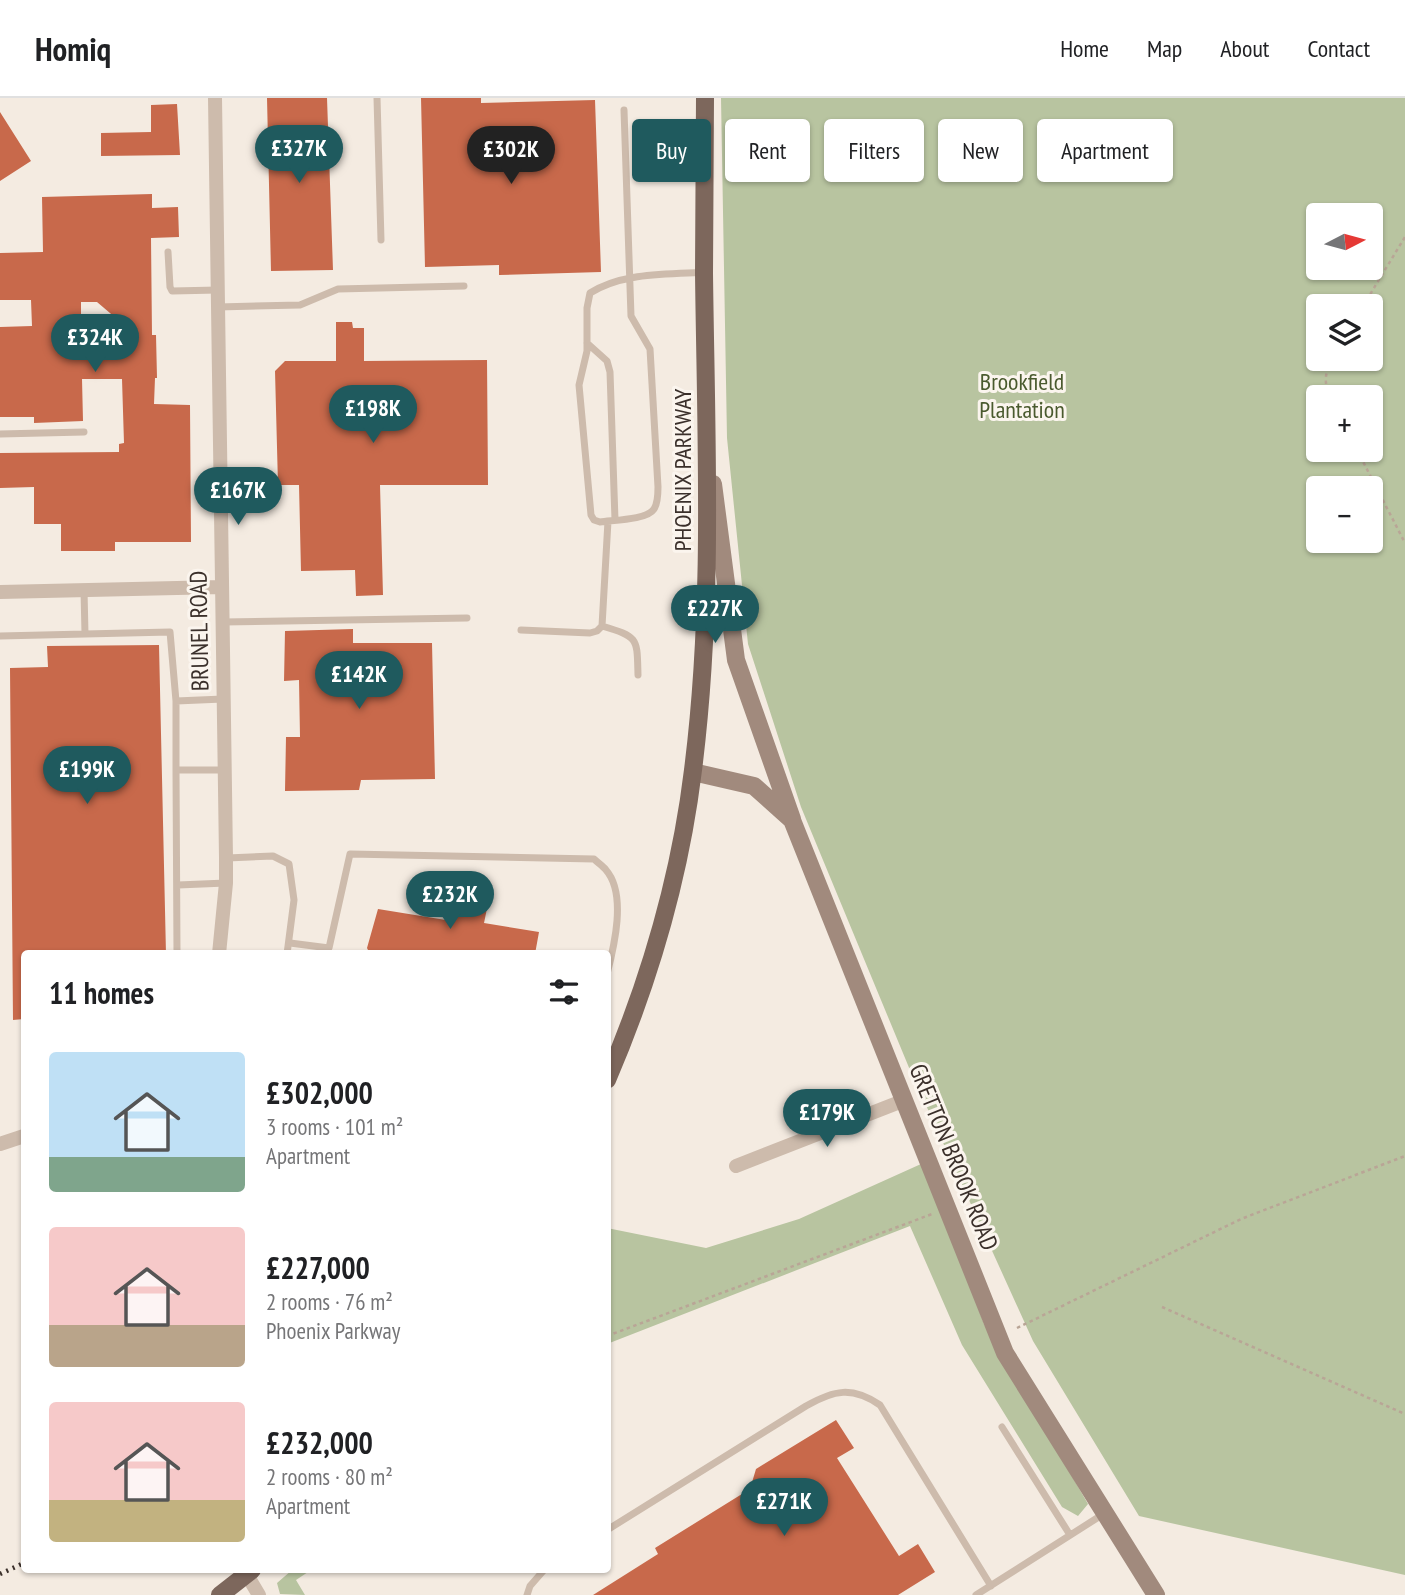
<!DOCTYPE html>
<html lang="en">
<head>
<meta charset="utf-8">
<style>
	:root { --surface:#fff; --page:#f6f6f6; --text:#202124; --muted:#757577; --line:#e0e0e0; --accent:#1f5a5e }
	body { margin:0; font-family:"PT Sans Narrow",sans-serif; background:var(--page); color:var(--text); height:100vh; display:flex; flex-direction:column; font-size:26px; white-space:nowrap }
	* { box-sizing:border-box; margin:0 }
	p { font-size:23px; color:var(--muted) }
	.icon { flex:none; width:38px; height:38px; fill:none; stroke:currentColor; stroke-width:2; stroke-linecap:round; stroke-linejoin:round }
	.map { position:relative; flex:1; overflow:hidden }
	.panel { position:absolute; left:21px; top:852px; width:590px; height:623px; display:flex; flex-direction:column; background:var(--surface); border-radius:7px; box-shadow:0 2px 5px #0004 }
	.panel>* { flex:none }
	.hud { position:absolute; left:632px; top:21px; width:665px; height:63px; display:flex; gap:14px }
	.needle { width:46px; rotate:84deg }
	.fabs { position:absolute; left:1306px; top:105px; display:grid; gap:14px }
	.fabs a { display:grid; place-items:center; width:77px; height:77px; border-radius:7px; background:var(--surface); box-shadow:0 2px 5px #0004; font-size:35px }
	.price { position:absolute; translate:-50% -60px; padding:0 16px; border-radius:24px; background:var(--accent); color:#fff; font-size:23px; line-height:46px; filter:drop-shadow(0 2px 4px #0008) }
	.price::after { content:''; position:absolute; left:50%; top:42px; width:21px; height:16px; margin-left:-10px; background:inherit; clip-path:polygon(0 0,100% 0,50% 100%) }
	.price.on { background:#222; color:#fff }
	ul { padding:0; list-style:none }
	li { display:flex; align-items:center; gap:21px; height:175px; padding:0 28px }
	li span { display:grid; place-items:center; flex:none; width:196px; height:140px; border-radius:7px; color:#555 }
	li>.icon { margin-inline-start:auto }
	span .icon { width:84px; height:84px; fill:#fffc; stroke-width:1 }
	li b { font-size:30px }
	h2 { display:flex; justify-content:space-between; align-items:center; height:84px; padding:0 28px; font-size:30px }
	.chip { padding:0 24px; border-radius:7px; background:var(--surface); box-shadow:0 2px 5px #0004; font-size:24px; line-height:63px }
	.chip.on { background:var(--accent); color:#fff }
	header { display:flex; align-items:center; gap:42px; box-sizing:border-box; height:98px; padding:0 35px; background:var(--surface); border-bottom:2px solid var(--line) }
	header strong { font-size:33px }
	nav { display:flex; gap:38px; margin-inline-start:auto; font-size:24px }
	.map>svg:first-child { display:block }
	.green { fill:#b8c4a0; fill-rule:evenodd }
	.building { fill:#c8694b; fill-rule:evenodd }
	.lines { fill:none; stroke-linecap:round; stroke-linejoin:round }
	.path { stroke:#b9a596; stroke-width:2.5; stroke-dasharray:3.5 3.5; stroke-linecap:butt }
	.lane { stroke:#cdbbac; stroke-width:7 }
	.street { stroke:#cdbbac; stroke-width:14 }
	.secondary { stroke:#a18a7d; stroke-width:18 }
	.primary { stroke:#7d675c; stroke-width:18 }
	.rail { stroke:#3b302b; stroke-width:4.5; stroke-dasharray:2 5; stroke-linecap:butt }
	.labels { text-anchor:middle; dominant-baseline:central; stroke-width:6; stroke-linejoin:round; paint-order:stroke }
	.park-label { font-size:24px; fill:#4a5a2e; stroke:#fbf5ee }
	.street-label { font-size:24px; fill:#3b302b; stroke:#fbf5ee }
</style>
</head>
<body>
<header>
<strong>Homiq</strong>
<nav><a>Home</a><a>Map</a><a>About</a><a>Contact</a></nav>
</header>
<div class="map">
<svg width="1405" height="1497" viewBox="0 0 1405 1497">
	<rect width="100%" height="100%" fill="#f4ebe1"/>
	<!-- green -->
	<path class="green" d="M721 0H1405V1477L1139 1418 1033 1243 910 972 801 709 748 546 727 340ZM1318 117H1370V170H1318ZM1318 208H1370V261H1318ZM1370 299V352H1318V299ZM1318 390H1370V443H1318Z
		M921 1066 943 1115 984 1226 1088 1406 1078 1418 1062 1409 962 1247 910 1128 607 1246V1130L706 1150 799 1121Z
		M292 1472H311L296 1482 305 1497 280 1496 277 1485Z"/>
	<!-- building -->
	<path class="building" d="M267 0H327L333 172 271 173Z
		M421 0H481V5L595 2 601 174 499 177V167L425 169Z
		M177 6 180 57 101 58V35L151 34V7Z
		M0 14 31 63 0 83Z
		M152 96V110L178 109 179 139 151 140 152 237H156L157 280H155L154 306 190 307 191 444H115V453H61V426H34V389L0 390V355L119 354V346L124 345 122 281H82L83 323 34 325V319H0V229L32 228 31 202H0V155L43 154 42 99ZM81 204H97L137 238 81 239Z
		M336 224H352L353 230H364V263L487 262 488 387H380L383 497 356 498 355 472 301 473 299 387H278L275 273 285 263H336Z
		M353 531V545H432L435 681 361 682 359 692 285 693 286 639H300L299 582 284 583 285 533Z
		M159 547 166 856H24V921L13 922 10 570 48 569 47 548Z
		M460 784 491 791 484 825 539 834 535 856H370L367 850 378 811 452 823Z
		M836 1322 854 1350 837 1360 899 1458 918 1446 935 1474 898 1497H593L658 1456 655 1450 750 1391 756 1371Z"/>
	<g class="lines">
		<!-- path -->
		<path class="path" d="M1363 208 1405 139
			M1331 299C1323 285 1325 275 1332 261
			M1357 352 1405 445
			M1162 1209 1405 1316
			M1017 1230 1241 1121 1405 1058
			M607 1238 932 1116"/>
		<!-- lane -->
		<path class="lane" d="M377 0 381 142
			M624 12 631 218 650 251 658 389C658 396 658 405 654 411 647 422 613 422 600 424L594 422 591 417 579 287 587 253V210L590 195C623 174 666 177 704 174
			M168 154 170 189 172 193 218 192
			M218 209 300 207 338 191 464 188
			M587 245 607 263 610 274 615 422
			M0 336 84 334
			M84 492 85 536
			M223 524 467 520
			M602 528C639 539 637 540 638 577
			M521 532 590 535 597 533 602 528 608 423
			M0 538 170 534 176 603
			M223 601 176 603V672H224
			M176 672 177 856
			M227 760 273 758 289 766 294 802 287 856
			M178 787 226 785
			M290 845 329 850 350 756 594 761C598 765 603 768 606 772 627 796 614 849 607 876
			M1002 1329 1070 1437
			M607 1432 806 1308C834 1292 852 1288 880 1307L991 1488
			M527 1497 530 1488 544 1472
			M976 1497 1105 1415"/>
		<!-- street -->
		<path class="street" d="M215 0 226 760V785L219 856
			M0 494 221 489
			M0 1046 24 1038
			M736 1068 905 1002
			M247 1477 259 1497"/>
		<!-- secondary -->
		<path class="secondary" d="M713 386 736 562 792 721
			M693 674 754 688 792 722 1005 1255 1156 1497"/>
		<!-- primary -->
		<path class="primary" d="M607 982C649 884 680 779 693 672 714 506 706 342 704 175 704 117 705 58 705 0
			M220 1497 252 1472"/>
		<!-- rail -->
		<path class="rail" d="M0 1476 24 1465"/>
	</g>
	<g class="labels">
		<!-- park labels -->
		<g class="park-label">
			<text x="1022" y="283">Brookfield<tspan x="1022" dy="28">Plantation</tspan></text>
		</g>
		<!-- street labels -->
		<g class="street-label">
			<text transform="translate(682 372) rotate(-90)">PHOENIX PARKWAY</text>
			<text transform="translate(199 533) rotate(-91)">BRUNEL ROAD</text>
			<text transform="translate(954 1059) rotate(68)">GRETTON BROOK ROAD</text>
		</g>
	</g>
</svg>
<div class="fabs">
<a><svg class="needle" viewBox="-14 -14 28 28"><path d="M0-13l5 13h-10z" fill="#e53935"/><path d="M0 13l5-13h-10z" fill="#757577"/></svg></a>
<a><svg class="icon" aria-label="layers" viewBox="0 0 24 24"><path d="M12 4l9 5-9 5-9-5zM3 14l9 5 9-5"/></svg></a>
<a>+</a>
<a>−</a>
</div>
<b class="price" style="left:299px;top:87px">£327K</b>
<b class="price on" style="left:511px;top:88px">£302K</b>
<b class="price" style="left:95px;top:276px">£324K</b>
<b class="price" style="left:373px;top:347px">£198K</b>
<b class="price" style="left:238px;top:429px">£167K</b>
<b class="price" style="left:715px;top:547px">£227K</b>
<b class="price" style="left:359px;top:613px">£142K</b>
<b class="price" style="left:87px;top:708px">£199K</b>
<b class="price" style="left:450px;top:833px">£232K</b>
<b class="price" style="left:827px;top:1051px">£179K</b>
<b class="price" style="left:784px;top:1440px">£271K</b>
<div class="hud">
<a class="chip on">Buy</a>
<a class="chip">Rent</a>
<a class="chip">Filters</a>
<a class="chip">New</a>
<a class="chip">Apartment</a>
</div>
<section class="panel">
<h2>11 homes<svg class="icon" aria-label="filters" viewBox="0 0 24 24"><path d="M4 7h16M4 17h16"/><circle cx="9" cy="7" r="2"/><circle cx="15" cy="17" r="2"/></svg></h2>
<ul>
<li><span style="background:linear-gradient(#bfe0f5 75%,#7fa58c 0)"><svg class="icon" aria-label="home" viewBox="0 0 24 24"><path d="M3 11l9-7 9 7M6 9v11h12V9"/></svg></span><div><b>£302,000</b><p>3 rooms · 101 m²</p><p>Apartment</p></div></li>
<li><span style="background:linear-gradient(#f6c9c9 70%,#b9a48a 0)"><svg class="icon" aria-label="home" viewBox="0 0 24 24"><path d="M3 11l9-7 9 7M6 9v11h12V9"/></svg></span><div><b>£227,000</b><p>2 rooms · 76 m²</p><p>Phoenix Parkway</p></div></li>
<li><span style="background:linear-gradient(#f6c9c9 70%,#c2b280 0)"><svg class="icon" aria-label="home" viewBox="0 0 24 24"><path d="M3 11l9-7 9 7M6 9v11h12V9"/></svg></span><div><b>£232,000</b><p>2 rooms · 80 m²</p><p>Apartment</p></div></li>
</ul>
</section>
</div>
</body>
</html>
